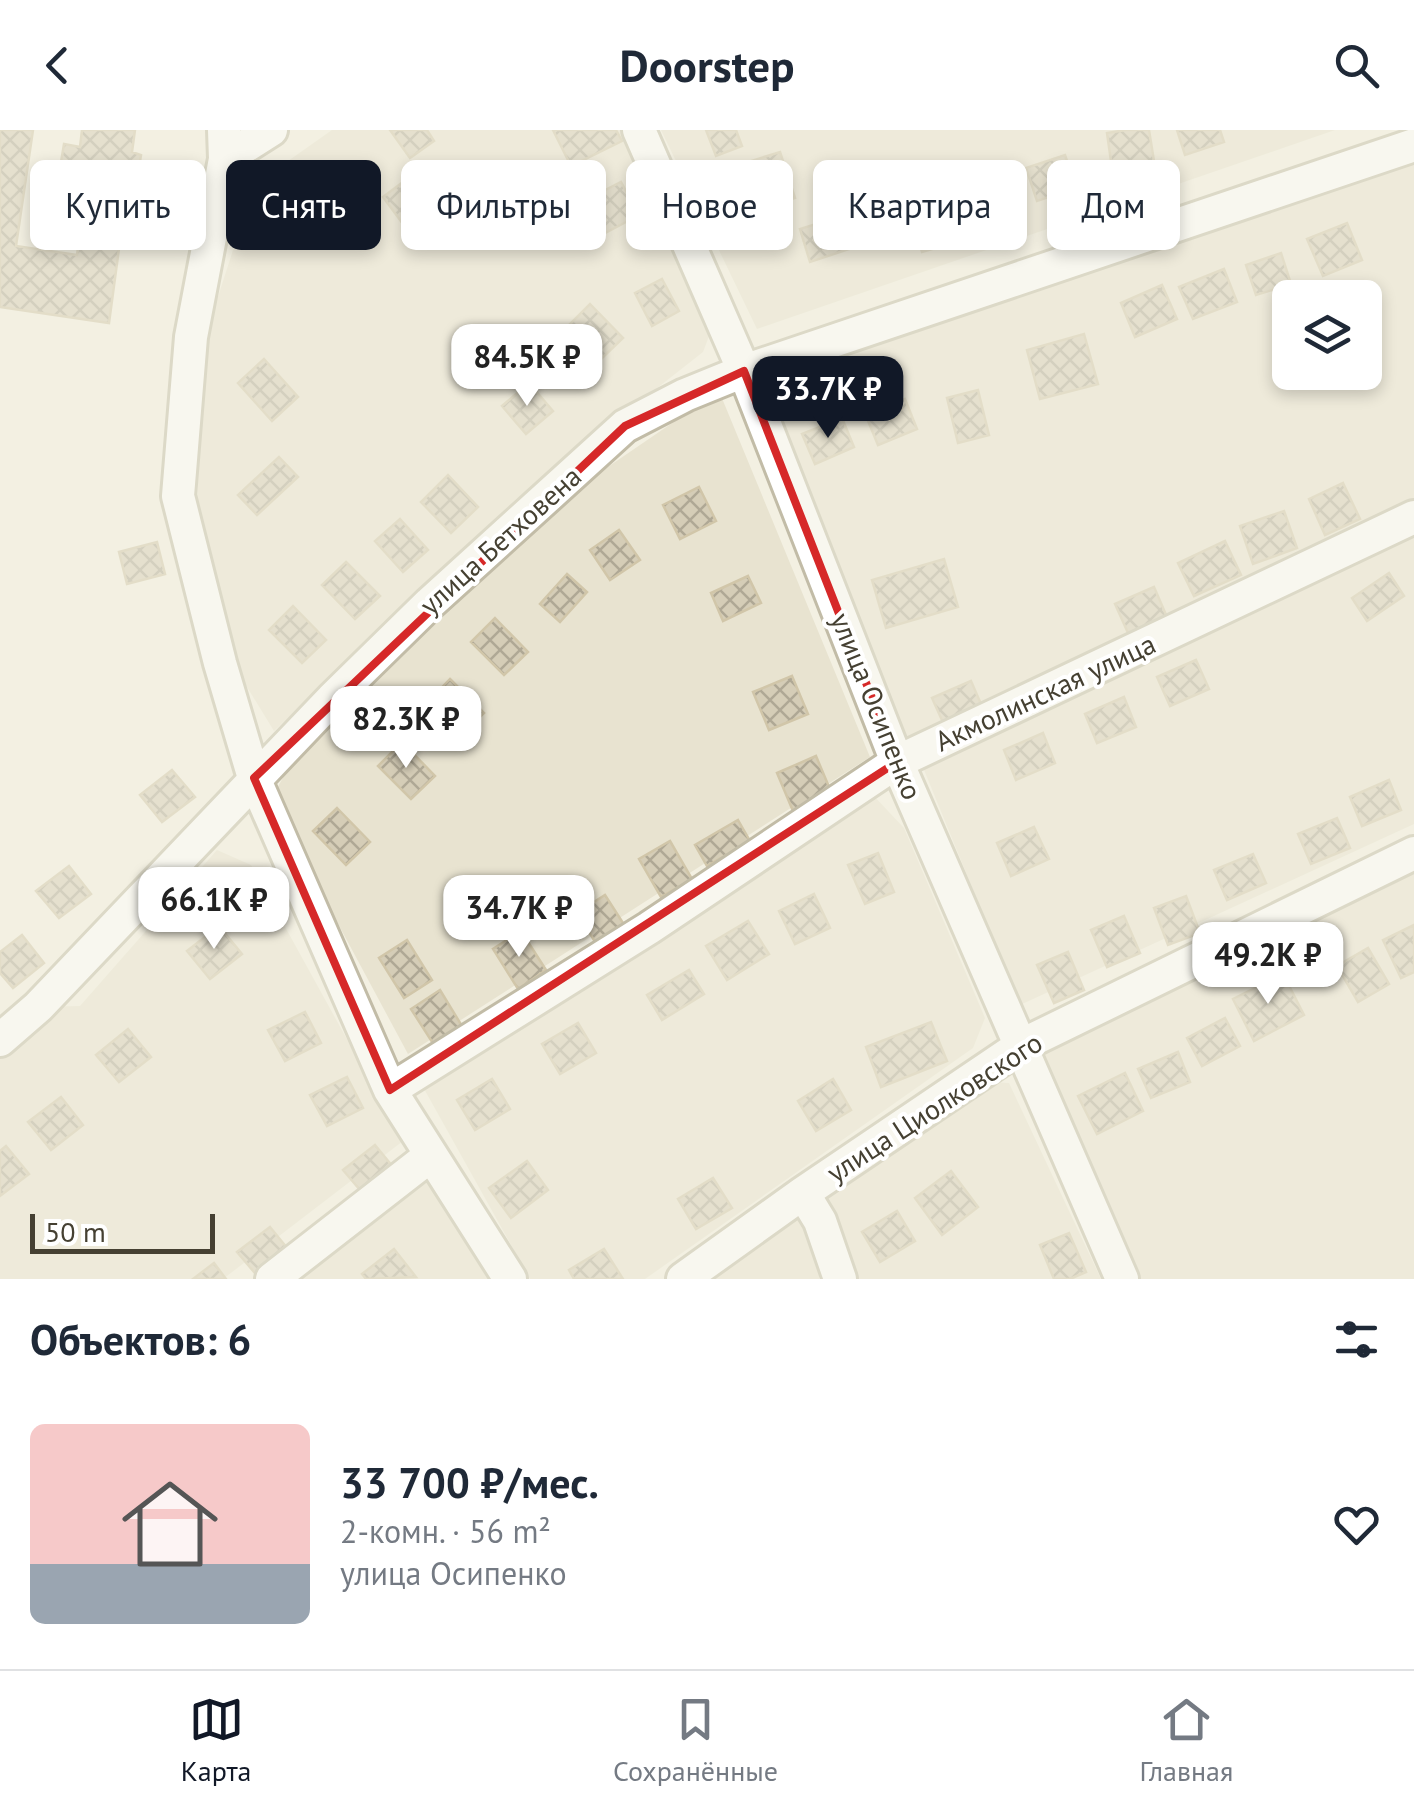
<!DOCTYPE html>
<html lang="ru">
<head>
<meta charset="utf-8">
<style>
	:root { --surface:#fff; --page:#f2f2f3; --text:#1f2937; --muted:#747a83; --line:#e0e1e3; --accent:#111827 }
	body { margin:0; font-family:"PT Sans",sans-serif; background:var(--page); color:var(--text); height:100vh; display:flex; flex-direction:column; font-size:38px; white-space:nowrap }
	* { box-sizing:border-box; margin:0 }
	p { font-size:32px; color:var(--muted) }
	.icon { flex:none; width:55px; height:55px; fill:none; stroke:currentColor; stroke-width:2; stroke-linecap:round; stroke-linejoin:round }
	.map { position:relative; height:1149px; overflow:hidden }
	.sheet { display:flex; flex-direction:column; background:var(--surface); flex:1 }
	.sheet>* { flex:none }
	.top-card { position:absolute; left:30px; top:30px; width:1355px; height:90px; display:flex; gap:20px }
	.fabs { position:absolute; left:1272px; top:150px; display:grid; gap:20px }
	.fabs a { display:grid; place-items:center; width:110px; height:110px; border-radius:15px; background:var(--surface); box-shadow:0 5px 15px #0003; font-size:50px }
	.scale { position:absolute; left:30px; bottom:25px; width:185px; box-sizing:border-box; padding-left:10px; border:5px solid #454032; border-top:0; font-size:28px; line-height:35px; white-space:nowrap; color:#454032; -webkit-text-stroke:8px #fff; paint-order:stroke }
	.price { position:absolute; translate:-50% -85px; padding:0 22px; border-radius:20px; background:#fff; color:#222; font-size:32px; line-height:65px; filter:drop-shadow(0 2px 5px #0008) }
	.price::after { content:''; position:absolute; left:50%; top:60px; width:30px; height:22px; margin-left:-15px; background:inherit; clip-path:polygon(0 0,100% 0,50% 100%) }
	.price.current { background:var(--accent); color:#fff }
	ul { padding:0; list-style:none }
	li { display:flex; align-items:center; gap:30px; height:250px; padding:0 30px }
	li span { display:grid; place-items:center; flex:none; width:280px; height:200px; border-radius:15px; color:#555 }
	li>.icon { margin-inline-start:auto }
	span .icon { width:120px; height:120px; fill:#fffc; stroke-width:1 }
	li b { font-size:42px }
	h2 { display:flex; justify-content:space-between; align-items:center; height:120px; padding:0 30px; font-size:42px }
	.chip { padding:0 35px; border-radius:15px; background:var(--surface); box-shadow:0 5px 15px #0003; font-size:35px; line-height:90px }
	.chip.current { background:var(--accent); color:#fff }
	header { display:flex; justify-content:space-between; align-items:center; height:130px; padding:0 30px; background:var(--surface); font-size:45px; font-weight:700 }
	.dock { display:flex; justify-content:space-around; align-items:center; height:140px; border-top:2px solid var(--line); background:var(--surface); font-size:28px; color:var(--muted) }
	.dock a { display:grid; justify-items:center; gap:5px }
	.dock .current { color:var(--accent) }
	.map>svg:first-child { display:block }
	.residential { fill:#e8e3d0; fill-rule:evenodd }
	.building { fill:url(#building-cross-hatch); stroke:#d1c6a9; stroke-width:2.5 }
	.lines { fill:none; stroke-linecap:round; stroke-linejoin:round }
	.minor-casing { stroke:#c2bca7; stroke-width:38 }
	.minor { stroke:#fff; stroke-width:32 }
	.marked { fill:none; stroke:#d62828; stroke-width:8; stroke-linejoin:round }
	.labels { text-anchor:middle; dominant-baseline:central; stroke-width:8; stroke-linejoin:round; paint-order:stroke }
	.street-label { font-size:28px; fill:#454032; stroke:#fff }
</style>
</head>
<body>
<header><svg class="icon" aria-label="back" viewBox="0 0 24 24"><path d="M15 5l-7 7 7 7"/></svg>Doorstep<svg class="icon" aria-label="search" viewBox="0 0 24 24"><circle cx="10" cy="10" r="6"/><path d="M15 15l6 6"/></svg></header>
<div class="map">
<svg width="1414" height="1149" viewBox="0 0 1414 1149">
	<defs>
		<pattern id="building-cross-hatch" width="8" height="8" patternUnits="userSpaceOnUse" patternTransform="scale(2.5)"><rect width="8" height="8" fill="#d5cdb7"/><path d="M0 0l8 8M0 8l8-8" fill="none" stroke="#afa895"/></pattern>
	</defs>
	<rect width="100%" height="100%" fill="#f3f0e2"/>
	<!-- residential -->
	<path class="residential" d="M332 0H627L714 193 703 222 516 369 274 601 236 539 197 371 206 204 254 55Z
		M661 0H1335L757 199Z
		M1414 25V368L902 612 747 248ZM1290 168H1365V242H1290Z
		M719 261 870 627 408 924 271 669 298 621 599 343Z
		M1414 394V694L1020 875 920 630Z
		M872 664 904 698 985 888 973 918 645 1149H530L418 948Z
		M217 720 251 735 403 1011 223 1149H0V915L38 877 80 876Z
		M1414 738V1149H1139L1037 919Z
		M970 951 1009 953 1101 1149H848L821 1061Z
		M432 1050 492 1149H268L317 1113Z
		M793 1078 819 1110V1149H704Z"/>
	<!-- building -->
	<path class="building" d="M0 0H33L16 116 77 125 85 69 56 62 64 14 80 17 82 0H135L132 22 141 25 133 75 125 74 109 193 0 177Z
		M390 0H427L434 11 410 28Z
		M553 0H616L622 11 571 36Z
		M706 0H736L742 16 716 26Z
		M1126 0H1149L1154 31 1112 38 1107 3Z
		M1177 0H1220L1224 12 1185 25Z
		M780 22 795 68 741 85 726 39Z
		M1065 25 1076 58 1037 71 1026 38Z
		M994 37 1005 70 966 82 955 49Z
		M407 49 433 85 409 102 383 67Z
		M621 52 639 85 605 103 588 69Z
		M300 58 326 94 302 111 276 76Z
		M944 68 957 112 922 122 909 78Z
		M838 87 849 119 810 132 800 99Z
		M1347 93 1362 130 1323 146 1307 109Z
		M1281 123 1291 154 1256 165 1246 135Z
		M1224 139 1237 172 1193 189 1179 157Z
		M662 149 679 181 652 196 635 163Z
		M1162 155 1177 189 1135 207 1121 173Z
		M590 174 623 208 599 231 566 198Z
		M1084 204 1098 254 1040 269 1027 220Z
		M264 229 298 267 272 291 238 253Z
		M529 253 553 281 526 304 502 276Z
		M978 260 989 305 958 313 947 268Z
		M905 269 917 299 878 315 866 286Z
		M842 288 854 317 815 334 802 304Z
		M279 327 298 347 257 385 238 365Z
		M448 345 478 377 451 403 421 372Z
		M1343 353 1360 389 1325 405 1309 369Z
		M699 357 716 391 680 409 663 375Z
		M1284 381 1297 418 1253 434 1240 396Z
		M400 389 428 420 403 442 375 411Z
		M619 400 640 430 610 450 590 420Z
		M1225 411 1241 445 1194 466 1178 433Z
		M157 412 165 444 127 454 119 422Z
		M944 429 958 477 886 498 872 450Z
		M346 432 380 466 355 489 322 455Z
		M1389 443 1404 466 1367 491 1352 468Z
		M567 444 587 462 560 492 540 474Z
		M748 446 761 473 723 491 711 463Z
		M1154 457 1167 487 1128 503 1115 474Z
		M293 476 326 510 302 533 269 500Z
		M495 488 528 522 504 545 471 512Z
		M1196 530 1209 559 1170 576 1157 547Z
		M792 546 808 584 769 600 753 562Z
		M450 549 484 583 460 606 427 573Z
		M971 551 984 581 945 597 932 568Z
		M1124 567 1136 597 1097 613 1085 584Z
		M1043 603 1055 633 1016 650 1004 620Z
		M402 612 435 646 411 669 378 636Z
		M816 626 832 664 793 681 777 643Z
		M172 640 195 667 162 692 140 665Z
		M1389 650 1401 680 1362 696 1350 667Z
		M337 678 370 712 346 735 313 701Z
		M1337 688 1350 718 1311 734 1298 704Z
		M738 690 750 711 707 736 695 715Z
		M1034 697 1049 729 1011 746 997 713Z
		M670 711 692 749 661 767 639 729Z
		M878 723 894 762 865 774 848 735Z
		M1253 724 1266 753 1227 770 1214 740Z
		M69 736 91 764 59 788 36 761Z
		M814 764 830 798 795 814 779 781Z
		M605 765 630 804 602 823 577 783Z
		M1186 766 1200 803 1168 815 1154 778Z
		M1124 786 1140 823 1107 837 1091 800Z
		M748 791 769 824 727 850 706 816Z
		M1414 795V842L1401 848 1383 810Z
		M219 796 242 824 210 849 187 821Z
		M521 801 546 840 518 859 493 819Z
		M22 805 44 833 13 858 0 843V822Z
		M407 810 432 850 404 868 379 828Z
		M1368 818 1389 854 1358 872 1337 836Z
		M1068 822 1084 860 1054 873 1037 835Z
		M689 840 704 864 662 890 647 865Z
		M1283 844 1304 885 1254 911 1233 869Z
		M440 860 465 901 436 918 411 879Z
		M305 882 321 913 285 931 268 900Z
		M1225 888 1240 916 1202 936 1187 908Z
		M931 892 947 931 881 957 866 917Z
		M578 893 596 923 560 944 542 914Z
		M128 899 151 927 119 952 96 925Z
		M1178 922 1190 952 1151 968 1138 939Z
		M1125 943 1143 981 1097 1004 1078 966Z
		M347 947 363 978 327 996 310 965Z
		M492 949 510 979 475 1000 457 970Z
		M833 949 851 980 816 1001 798 971Z
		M61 967 83 995 51 1020 28 992Z
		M375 1015 398 1043 366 1067 343 1040Z
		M6 1016 29 1044 0 1066V1021Z
		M527 1031 548 1060 511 1088 489 1058Z
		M951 1041 978 1077 942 1105 915 1068Z
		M713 1048 732 1078 696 1099 678 1069Z
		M897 1081 915 1111 880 1132 862 1102Z
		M270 1097 292 1124 260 1149 237 1122Z
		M1069 1103 1086 1142 1070 1149H1054L1040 1115Z
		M394 1119 416 1147 366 1149 362 1144Z
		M604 1119 623 1149H574L569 1140Z
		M214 1133 226 1149H193Z"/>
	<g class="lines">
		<!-- minor casing -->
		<g class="minor-casing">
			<path id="minor" d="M224 0 225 29 191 207 178 366 220 533 254 648 390 960 510 1149
				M639 0 744 241 897 632 1122 1149
				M225 29 271 0
				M0 910 38 877 332 569 430 473 625 296 685 265 744 241 1414 15
				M390 960 649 798 897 632 1414 387
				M803 1063 820 1091 840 1149
				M272 1149 430 1026
				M683 1149 803 1063 1022 915 1414 723"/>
		</g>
		<!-- minor -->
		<use href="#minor" class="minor"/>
	</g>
	<!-- marked area -->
	<path d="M0 0H1414V1149H0ZM744 241 897 632 390 960 254 648 625 296Z" fill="#f3f0e2" fill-opacity=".55" fill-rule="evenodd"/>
	<path class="marked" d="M744 241 897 632 390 960 254 648 625 296Z"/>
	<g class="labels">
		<!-- street labels -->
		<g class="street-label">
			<text transform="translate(500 410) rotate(-42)">улица Бетховена</text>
			<text transform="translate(1045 562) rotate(-25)">Акмолинская улица</text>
			<text transform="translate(877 576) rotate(68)">улица Осипенко</text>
			<text transform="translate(934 977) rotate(-33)">улица Циолковского</text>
		</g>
	</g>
</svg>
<div class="fabs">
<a><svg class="icon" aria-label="layers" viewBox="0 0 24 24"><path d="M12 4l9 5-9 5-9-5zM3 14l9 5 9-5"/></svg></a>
</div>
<div class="scale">50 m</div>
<b class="price" style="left:527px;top:279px">84.5K ₽</b>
<b class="price current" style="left:828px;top:311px">33.7K ₽</b>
<b class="price" style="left:406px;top:641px">82.3K ₽</b>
<b class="price" style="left:214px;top:822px">66.1K ₽</b>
<b class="price" style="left:519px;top:830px">34.7K ₽</b>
<b class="price" style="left:1268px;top:877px">49.2K ₽</b>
<div class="top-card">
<a class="chip">Купить</a>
<a class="chip current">Снять</a>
<a class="chip">Фильтры</a>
<a class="chip">Новое</a>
<a class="chip">Квартира</a>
<a class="chip">Дом</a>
</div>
</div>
<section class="sheet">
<h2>Объектов: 6<svg class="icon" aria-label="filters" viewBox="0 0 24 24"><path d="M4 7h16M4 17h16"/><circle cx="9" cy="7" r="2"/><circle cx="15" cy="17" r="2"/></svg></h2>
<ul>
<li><span style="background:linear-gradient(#f6c9c9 70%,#9aa5b1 0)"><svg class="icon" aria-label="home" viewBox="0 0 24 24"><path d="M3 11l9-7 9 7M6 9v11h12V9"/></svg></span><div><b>33 700 ₽/мес.</b><p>2-комн. · 56 m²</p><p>улица Осипенко</p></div><svg class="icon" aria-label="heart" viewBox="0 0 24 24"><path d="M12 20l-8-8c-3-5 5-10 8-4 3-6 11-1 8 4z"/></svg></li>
</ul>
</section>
<nav class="dock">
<a class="current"><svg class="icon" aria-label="map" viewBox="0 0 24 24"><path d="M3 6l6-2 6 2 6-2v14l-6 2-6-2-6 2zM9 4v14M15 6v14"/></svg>Карта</a>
<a><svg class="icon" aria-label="saved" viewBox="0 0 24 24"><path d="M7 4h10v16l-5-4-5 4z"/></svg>Сохранённые</a>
<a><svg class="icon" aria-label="home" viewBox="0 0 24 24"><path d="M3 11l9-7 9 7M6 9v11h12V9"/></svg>Главная</a>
</nav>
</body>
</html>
